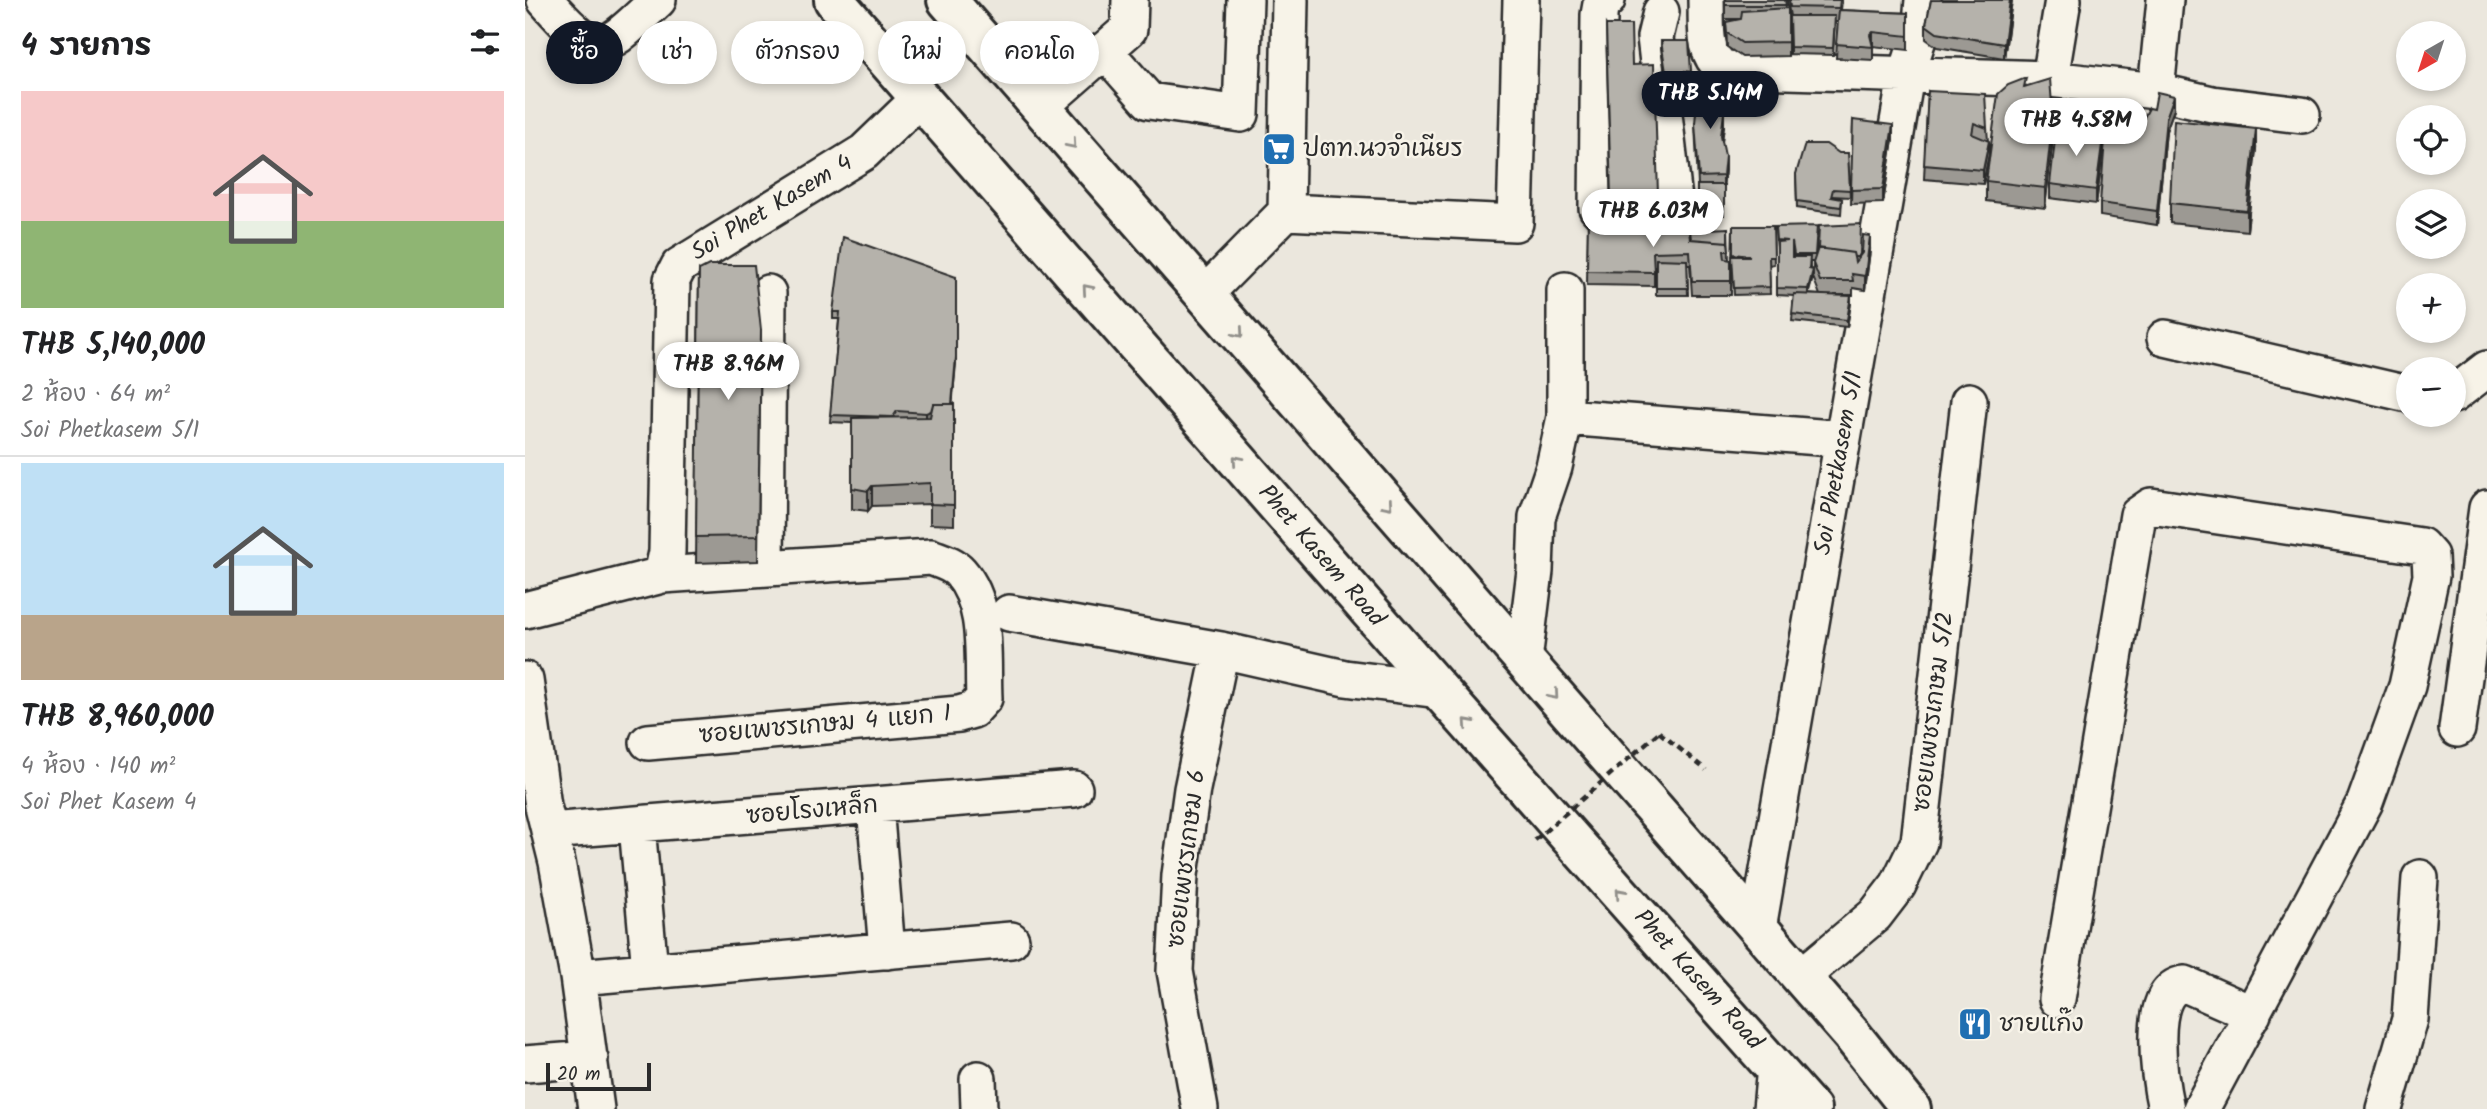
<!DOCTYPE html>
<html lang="th">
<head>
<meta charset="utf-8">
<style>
	:root { --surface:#fff; --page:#f2f2f2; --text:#202124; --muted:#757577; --line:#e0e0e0; --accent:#111827 }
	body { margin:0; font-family:Kalam,"Playpen Sans Thai",sans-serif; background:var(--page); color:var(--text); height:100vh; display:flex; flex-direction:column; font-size:26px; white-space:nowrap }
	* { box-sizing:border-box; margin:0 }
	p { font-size:23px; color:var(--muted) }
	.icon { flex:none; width:38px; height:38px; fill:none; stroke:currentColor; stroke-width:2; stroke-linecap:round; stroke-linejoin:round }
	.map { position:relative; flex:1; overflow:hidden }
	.panel { display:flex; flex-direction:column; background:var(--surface); width:525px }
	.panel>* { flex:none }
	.top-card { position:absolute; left:21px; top:21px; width:665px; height:63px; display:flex; gap:14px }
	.needle { width:46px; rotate:219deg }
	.buttons { position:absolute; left:1871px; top:21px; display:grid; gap:14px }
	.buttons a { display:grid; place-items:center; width:70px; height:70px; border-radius:50%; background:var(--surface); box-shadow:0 4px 10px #0003; font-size:35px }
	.scale { position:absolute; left:21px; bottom:18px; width:105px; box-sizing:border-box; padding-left:7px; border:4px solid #2b2b2b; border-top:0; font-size:19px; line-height:24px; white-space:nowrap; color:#2b2b2b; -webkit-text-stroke:5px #f7f3e8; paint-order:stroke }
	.price { position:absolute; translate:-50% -60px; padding:0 16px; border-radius:24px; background:#fff; color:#222; font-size:23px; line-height:46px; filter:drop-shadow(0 2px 4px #0008) }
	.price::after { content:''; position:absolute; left:50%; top:42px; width:21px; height:16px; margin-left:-10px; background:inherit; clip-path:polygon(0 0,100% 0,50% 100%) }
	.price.selected { background:var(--accent); color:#fff }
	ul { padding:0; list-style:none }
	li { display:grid; align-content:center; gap:14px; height:371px; padding:0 21px }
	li+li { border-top:2px solid var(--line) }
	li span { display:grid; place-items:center; height:217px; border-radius:0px; color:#555 }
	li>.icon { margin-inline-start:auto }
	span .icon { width:126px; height:126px; fill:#fffc; stroke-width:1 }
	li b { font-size:30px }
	h2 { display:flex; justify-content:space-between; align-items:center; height:84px; padding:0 21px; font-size:30px }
	.pill { padding:0 24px; border-radius:32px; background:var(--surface); box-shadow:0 4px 10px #0003; font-size:24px; line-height:63px }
	.pill.selected { background:var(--accent); color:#fff }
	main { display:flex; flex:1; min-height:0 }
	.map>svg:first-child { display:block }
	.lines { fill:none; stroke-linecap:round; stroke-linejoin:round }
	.minor-casing { stroke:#2b2b2b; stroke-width:40 }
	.major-casing { stroke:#2b2b2b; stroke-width:44 }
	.path { stroke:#2b2b2b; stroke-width:4.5; stroke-dasharray:7 5; stroke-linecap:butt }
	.minor { stroke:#f7f3e8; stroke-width:35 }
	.major { stroke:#f7f3e8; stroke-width:38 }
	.path-bridge { stroke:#2b2b2b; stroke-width:4.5; stroke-dasharray:7 5; stroke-linecap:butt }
	.wall { fill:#9c9993; stroke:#2b2b2b; stroke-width:2; fill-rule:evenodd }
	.shaded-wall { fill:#7f7d78; stroke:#2b2b2b; stroke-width:2 }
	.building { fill:#b5b2ab; stroke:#2b2b2b; stroke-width:2 }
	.oneway { stroke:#918f8a }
	.labels { text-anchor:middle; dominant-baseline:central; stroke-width:5; stroke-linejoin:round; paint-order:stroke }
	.poi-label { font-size:24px; fill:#2b2b2b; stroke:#f7f3e8; text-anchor:start }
	.street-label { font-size:24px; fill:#2b2b2b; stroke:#f7f3e8 }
</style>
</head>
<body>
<main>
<section class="panel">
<h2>4 รายการ<svg class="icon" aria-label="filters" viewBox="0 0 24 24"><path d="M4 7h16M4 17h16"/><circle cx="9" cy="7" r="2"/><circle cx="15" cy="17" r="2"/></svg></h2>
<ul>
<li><span style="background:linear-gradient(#f6c9c9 60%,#8fb573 0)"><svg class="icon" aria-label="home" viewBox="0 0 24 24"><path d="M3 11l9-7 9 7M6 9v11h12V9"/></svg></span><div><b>THB 5,140,000</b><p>2 ห้อง · 64 m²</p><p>Soi Phetkasem 5/1</p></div></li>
<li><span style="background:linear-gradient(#bfe0f5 70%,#b9a48a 0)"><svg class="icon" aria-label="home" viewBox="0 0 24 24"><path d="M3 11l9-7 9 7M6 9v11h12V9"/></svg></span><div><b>THB 8,960,000</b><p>4 ห้อง · 140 m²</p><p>Soi Phet Kasem 4</p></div></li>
</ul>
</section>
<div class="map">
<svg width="1962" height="1109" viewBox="0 0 1962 1109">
	<rect width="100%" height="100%" fill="#ebe7dd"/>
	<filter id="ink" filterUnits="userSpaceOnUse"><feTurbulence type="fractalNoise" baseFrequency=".0143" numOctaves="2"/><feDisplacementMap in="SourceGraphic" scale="14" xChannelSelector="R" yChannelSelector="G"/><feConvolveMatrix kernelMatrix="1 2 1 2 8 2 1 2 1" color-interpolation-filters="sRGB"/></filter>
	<g filter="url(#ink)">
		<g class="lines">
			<!-- minor casing -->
			<g class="minor-casing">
				<path id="minor" d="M20 0C75 63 77 52 133 0
					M1082 0 1076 4 1074 15 1072 208 1084 221 1141 220 1150 208 1130 37 1136 12
					M1181 0C1182 25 1177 52 1198 69L1525 79 1631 91 1640 0
					M579 50 624 101 716 114 720 0
					M1525 79 1538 0
					M1631 91 1687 104 1777 115
					M515 107 604 29 605 0
					M761 212 990 223 996 0
					M680 294 761 212 765 0
					M1640 338 1883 394
					M1928 395 1962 369
					M1040 417 1307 438
					M241 568 243 293
					M0 610 137 575 142 552 147 280 154 266 339 152 395 98
					M484 613 696 650 820 678 914 690
					M999 660 1010 571 1012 517 1029 467 1040 417V290
					M0 680 18 806 32 862 53 977 71 1109
					M1932 729 1962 508
					M123 742 434 714 448 710 459 698C457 657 464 605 435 572 428 564 416 561 406 557L137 575
					M350 806 362 951
					M112 826 125 970
					M24 831 549 789
					M1233 928 1381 76 1395 33 1398 0
					M53 977 486 940
					M1276 977 1350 915 1373 885 1394 842 1444 401
					M1532 999 1613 515 1626 506 1896 546 1905 556 1906 576 1882 686 1840 802 1676 1109
					M0 1064 65 1059
					M453 1079 454 1109
					M675 1109 650 971 655 875 667 789 696 650
					M1246 1109 1250 1067
					M1641 1109C1635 1082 1619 987 1660 984L1728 1014
					M1859 1109 1885 1019 1895 878"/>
			</g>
			<!-- major casing -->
			<g class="major-casing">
				<path id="major" d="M309 0 914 690 1286 1109
					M422 0 1326 1034 1386 1109"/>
			</g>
			<!-- path -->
			<path class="path" d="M1134 732 1181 770"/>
			<!-- minor -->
			<use href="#minor" class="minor"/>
			<!-- major -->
			<use href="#major" class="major"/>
			<!-- path-bridge -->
			<path class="path-bridge" d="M1010 840 1134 732"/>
		</g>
		<!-- wall -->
		<path class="wall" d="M1200 0H1260L1261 8H1263V56L1217 57 1202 47 1201 22 1216 19H1200Z
			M1262 0H1317L1316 10 1383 13V50L1348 46V60L1311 58 1313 22H1310L1308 55 1265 54V16Z
			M1406 0H1487L1479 58 1412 47 1401 39V25Z
			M1081 25 1107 65 1133 195V215L1086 216Z
			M1136 41H1164L1166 79 1161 78V97L1144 98 1136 49Z
			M1501 86 1528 137 1520 208 1461 201V181Z
			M1403 91 1462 128 1464 154 1458 184 1399 179Z
			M1649 109 1641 131 1632 225 1575 216V203L1617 121Z
			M1328 120 1368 139 1358 203 1326 204Z
			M1170 123 1199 126 1197 141 1200 170 1198 185 1199 215H1172L1173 185Z
			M1731 149 1722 231 1645 223V203Z
			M1578 151 1571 204 1525 198V184Z
			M1314 153H1323L1325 197 1308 196V197L1317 199 1316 214 1272 208 1271 174Z
			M1063 222 1165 239 1203 228 1204 260H1206V295H1167L1165 265H1162L1163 295H1131V266H1129V286L1062 285Z
			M1208 226H1248L1249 264 1244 265 1245 294 1209 295 1207 263Z
			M1250 227 1292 233 1291 255 1335 254 1345 250 1340 290 1328 288V295H1309L1326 303 1322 327 1267 321 1269 296 1252 295V248ZM1285 262H1288V270L1285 269ZM1288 277 1295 295 1283 294Z
			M174 270 236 330 233 561 171 563Z
			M431 277V364L427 404H429V525L405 524V504L347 506 343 511 327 509V423L305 422 314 319H308V312Z"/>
		<!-- shaded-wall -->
		<path class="shaded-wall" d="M1485 0H1487L1479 58V44Z
			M1348 32V46L1345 35Z
			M1649 96V109L1641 131 1632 225V211L1641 118Z
			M1199 113V126L1196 150V136Z
			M1528 117V137L1520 208V188Z
			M1368 125V139L1358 203V189Z
			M1731 129V149L1722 231V211Z
			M1578 137V151L1571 204V190Z
			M1464 141V154L1458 184V170Z
			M1200 156V170L1198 190V176Z
			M1345 236V250L1340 290V276Z
			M1288 270V277L1283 296V289Z
			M1326 296V303L1322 327V320Z
			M431 357 427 411 401 420V413Z
			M347 486V506L343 511V491Z"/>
		<!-- building -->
		<path class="building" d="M1200 0H1260L1261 5H1200Z
			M1264 0H1315L1314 8 1265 7Z
			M1406 0H1485L1479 44 1412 33 1401 25Z
			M1263 8V42L1217 43 1202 33 1201 22 1216 19 1217 11Z
			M1314 10 1383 13V36L1348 32 1345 35 1348 47 1311 44Z
			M1264 16H1310L1308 48 1265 47Z
			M1081 25H1106L1107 65 1129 64 1133 195 1086 196Z
			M1136 41H1164L1166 72 1160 71 1161 90 1144 91Z
			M1501 78 1499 87 1525 79 1528 117 1520 188 1461 181 1473 94 1483 85Z
			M1174 82 1195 87 1199 113 1196 136 1200 156 1198 176 1174 177 1170 123Z
			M1403 91 1460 94 1462 128 1449 123 1447 134 1464 141 1458 170 1399 165Z
			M1632 92 1649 96 1641 118 1632 211 1575 203 1582 114 1617 121 1624 108 1629 109Z
			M1328 120 1368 125 1358 189 1326 190Z
			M1649 120 1731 129 1722 211 1645 203Z
			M1532 122 1578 137 1571 190 1525 184Z
			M1280 144H1301L1314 153H1323L1325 190 1308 189 1306 197 1317 199 1316 207 1272 201 1271 174Z
			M1172 185H1199V208H1172Z
			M1163 221 1165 239 1203 242 1204 251H1199L1200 259 1206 260V281H1167L1165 251 1128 252 1129 272 1062 271 1063 222Z
			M1336 224 1335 254 1333 257H1329L1328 253 1293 248 1294 226Z
			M1208 226H1248L1249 257H1244L1245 287 1209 288 1207 256H1225L1208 254Z
			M1292 226 1290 255H1269L1267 242V257H1285L1284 269 1288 270 1283 289 1252 288V242L1263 241 1251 240 1250 227Z
			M1203 228V244V242L1166 239 1165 230Z
			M1338 235 1345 236 1340 276 1327 274 1328 281H1295L1288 263 1293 248 1328 253 1330 262 1337 253Z
			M318 237 431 277V357L427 404H408L406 411 401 413 372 411 368 417 305 415 315 312H308Z
			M1131 259 1162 260 1163 288H1131Z
			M184 265H229L236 330 233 536 171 537 174 270Z
			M1269 294 1326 296 1322 320 1267 314Z
			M408 404H429V505L405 504V483L347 486 343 491 327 488V418L405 417Z"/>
		<!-- one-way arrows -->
		<defs><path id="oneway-chevron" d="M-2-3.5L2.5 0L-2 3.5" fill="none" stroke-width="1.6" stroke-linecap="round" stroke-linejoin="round" transform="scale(1.75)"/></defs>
		<g class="oneway">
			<use href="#oneway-chevron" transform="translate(547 144) rotate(49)"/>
			<use href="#oneway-chevron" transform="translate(562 289) rotate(-131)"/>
			<use href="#oneway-chevron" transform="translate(714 333) rotate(49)"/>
			<use href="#oneway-chevron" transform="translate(712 460) rotate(-131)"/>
			<use href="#oneway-chevron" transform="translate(863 505) rotate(49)"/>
			<use href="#oneway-chevron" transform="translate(1029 695) rotate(49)"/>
			<use href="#oneway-chevron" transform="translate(943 723) rotate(-132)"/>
			<use href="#oneway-chevron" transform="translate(1095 893) rotate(-132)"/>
		</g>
	</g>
	<!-- icons -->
	<defs>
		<g id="supermarket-square" transform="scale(1.75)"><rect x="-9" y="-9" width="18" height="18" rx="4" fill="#1f6fb2" stroke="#f7f3e8"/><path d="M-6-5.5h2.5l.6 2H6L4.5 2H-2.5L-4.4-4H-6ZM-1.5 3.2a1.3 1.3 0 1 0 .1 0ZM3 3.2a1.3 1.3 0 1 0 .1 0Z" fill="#fff"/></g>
		<g id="restaurant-square" transform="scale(1.75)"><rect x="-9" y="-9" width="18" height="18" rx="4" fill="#1f6fb2" stroke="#f7f3e8"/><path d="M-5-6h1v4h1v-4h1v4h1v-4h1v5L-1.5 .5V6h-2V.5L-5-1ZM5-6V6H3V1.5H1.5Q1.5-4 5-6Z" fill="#fff"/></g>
	</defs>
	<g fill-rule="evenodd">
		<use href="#supermarket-square" x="754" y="149"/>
		<use href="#restaurant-square" x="1450" y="1024"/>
	</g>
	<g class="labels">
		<!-- poi labels -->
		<g class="poi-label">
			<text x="778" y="149">ปตท.นวจำเนียร</text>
			<text x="1474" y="1024">ชายแก๊ง</text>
		</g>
		<!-- street labels -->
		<g class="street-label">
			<text transform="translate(247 208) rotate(-31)">Soi Phet Kasem 4</text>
			<text transform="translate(1314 463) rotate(-80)">Soi Phetkasem 5/1</text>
			<text transform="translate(796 556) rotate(49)">Phet Kasem Road</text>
			<text transform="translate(1409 712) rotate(-83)">ซอยเพชรเกษม 5/2</text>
			<text transform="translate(300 725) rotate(-5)">ซอยเพชรเกษม 4 แยก 1</text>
			<text transform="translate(287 811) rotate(-5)">ซอยโรงเหล็ก</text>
			<text transform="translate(662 859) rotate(-83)">ซอยเพชรเกษม 6</text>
			<text transform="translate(1173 980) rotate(48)">Phet Kasem Road</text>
		</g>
	</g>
</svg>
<div class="buttons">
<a><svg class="needle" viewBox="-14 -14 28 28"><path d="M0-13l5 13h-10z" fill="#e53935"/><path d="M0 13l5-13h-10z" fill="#757577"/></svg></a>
<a><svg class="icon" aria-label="locate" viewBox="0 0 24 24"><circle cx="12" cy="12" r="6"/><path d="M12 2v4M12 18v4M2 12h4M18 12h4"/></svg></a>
<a><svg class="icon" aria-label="layers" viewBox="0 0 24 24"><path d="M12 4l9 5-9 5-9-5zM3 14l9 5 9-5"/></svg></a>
<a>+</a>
<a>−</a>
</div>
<div class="scale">20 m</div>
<b class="price selected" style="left:1185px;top:131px">THB 5.14M</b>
<b class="price" style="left:1551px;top:158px">THB 4.58M</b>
<b class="price" style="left:1128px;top:249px">THB 6.03M</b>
<b class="price" style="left:203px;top:402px">THB 8.96M</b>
<div class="top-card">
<a class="pill selected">ซื้อ</a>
<a class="pill">เช่า</a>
<a class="pill">ตัวกรอง</a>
<a class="pill">ใหม่</a>
<a class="pill">คอนโด</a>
</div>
</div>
</main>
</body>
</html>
